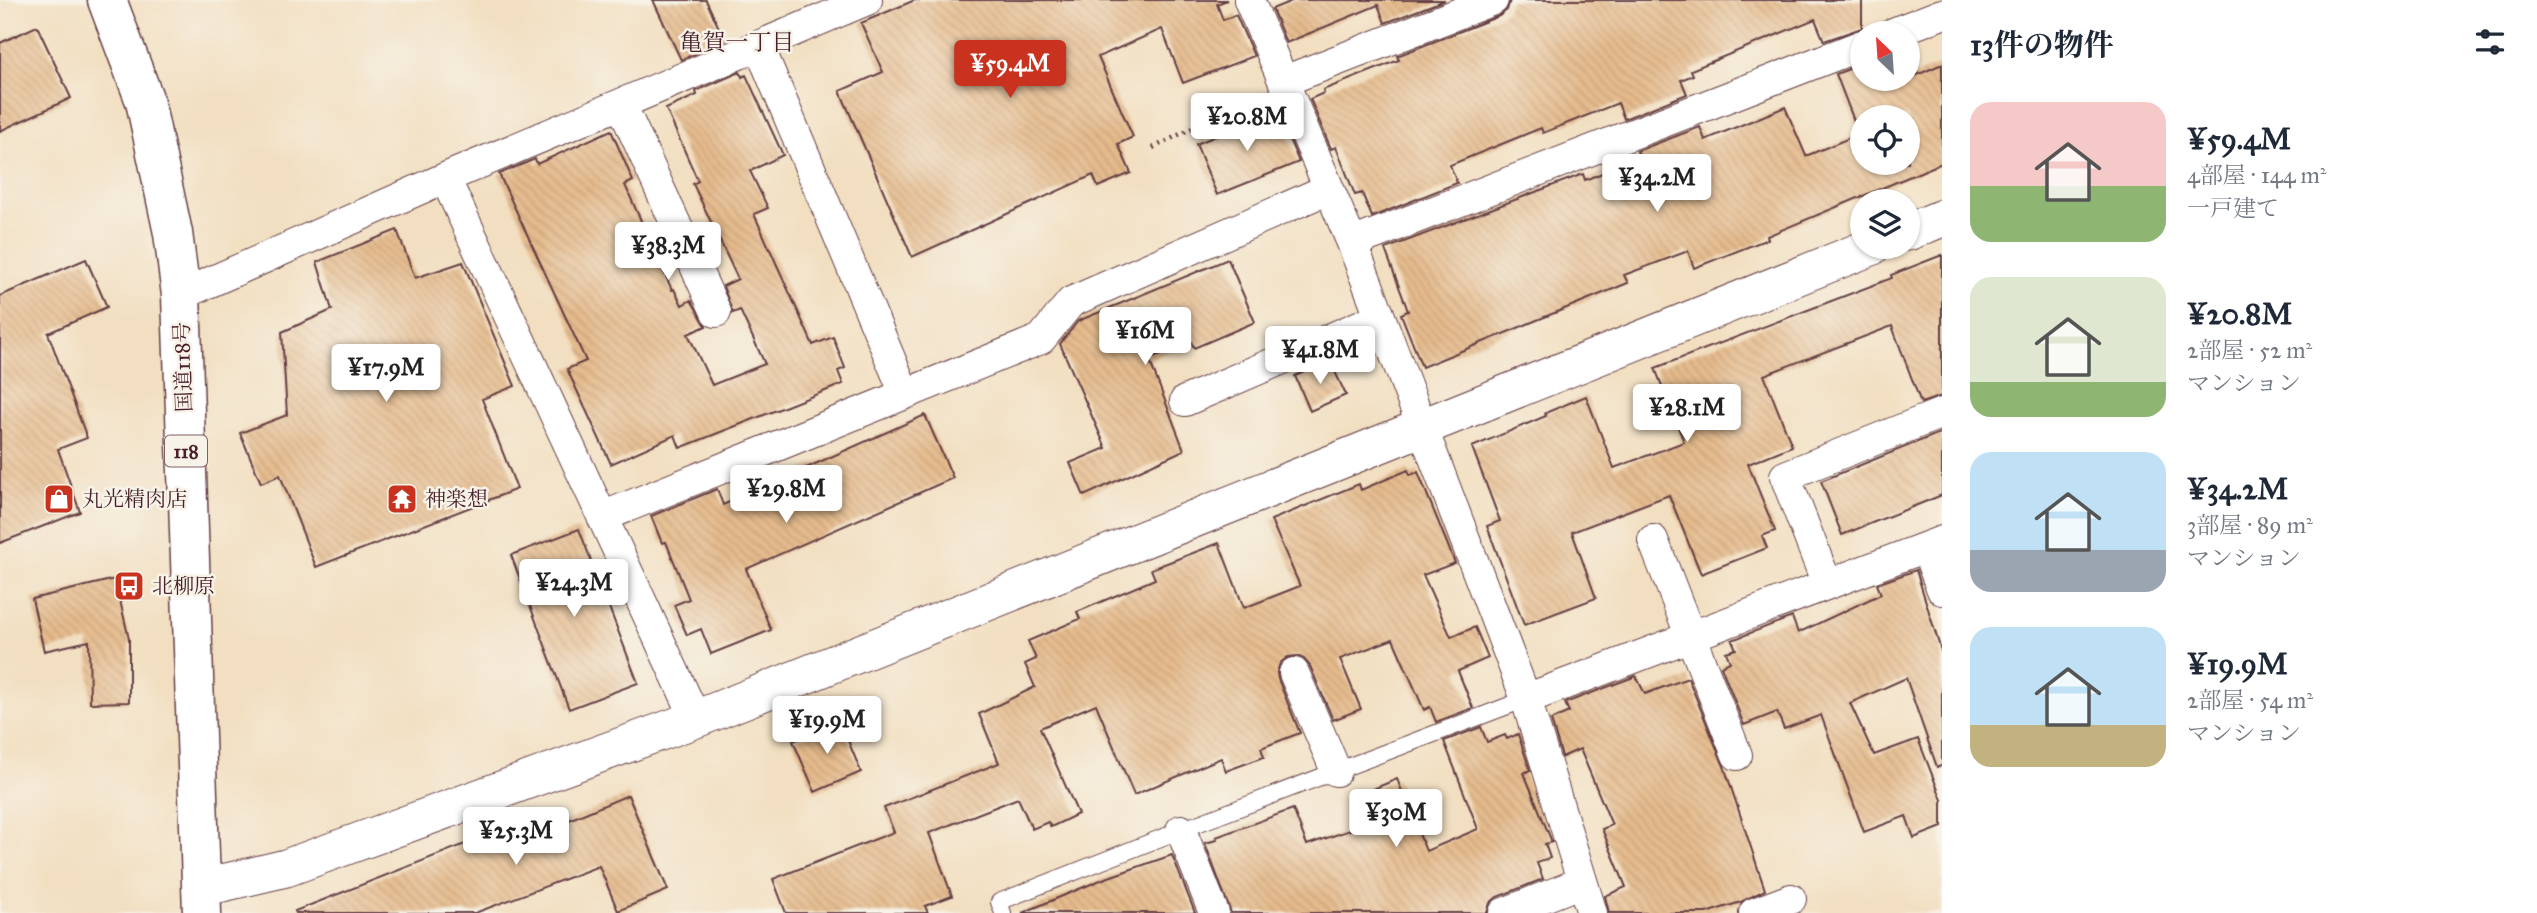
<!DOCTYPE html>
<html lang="ja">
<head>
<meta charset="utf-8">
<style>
	:root { --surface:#fff; --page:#f2f2f3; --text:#1f2937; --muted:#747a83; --accent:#c8321e }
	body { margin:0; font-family:"IM FELL Great Primer","Noto Serif JP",serif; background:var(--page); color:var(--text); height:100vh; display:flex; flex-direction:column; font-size:26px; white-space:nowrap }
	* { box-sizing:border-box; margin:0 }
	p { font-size:23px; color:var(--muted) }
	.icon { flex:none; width:38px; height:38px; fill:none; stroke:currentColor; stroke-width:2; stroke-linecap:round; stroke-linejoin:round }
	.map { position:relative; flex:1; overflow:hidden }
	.sheet { display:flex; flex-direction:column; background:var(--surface); width:595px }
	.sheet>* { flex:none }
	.needle { width:46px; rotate:335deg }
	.controls { position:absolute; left:1850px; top:21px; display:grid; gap:14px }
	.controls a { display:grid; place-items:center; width:70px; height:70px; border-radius:50%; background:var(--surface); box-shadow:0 2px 5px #0004; font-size:35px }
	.price { position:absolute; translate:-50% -60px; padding:0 16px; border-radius:7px; background:#fff; color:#222; font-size:23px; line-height:46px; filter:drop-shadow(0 2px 4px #0008) }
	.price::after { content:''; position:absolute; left:50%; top:42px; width:21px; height:16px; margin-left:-10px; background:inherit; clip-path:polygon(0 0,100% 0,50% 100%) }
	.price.selected { background:var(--accent); color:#fff }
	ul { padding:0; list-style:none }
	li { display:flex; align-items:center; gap:21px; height:175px; padding:0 28px }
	li span { display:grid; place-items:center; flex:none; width:196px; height:140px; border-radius:21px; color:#555 }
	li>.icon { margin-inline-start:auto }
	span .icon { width:84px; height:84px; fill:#fffc; stroke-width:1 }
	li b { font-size:30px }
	h2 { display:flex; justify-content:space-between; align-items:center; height:84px; padding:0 28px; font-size:30px }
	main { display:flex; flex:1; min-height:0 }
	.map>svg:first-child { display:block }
	.building { fill:url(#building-back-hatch); fill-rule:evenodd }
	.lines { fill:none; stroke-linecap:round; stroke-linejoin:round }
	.service-casing { stroke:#633c42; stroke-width:18 }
	.minor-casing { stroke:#633c42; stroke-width:32 }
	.tertiary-casing { stroke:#633c42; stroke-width:39 }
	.trunk-casing { stroke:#633c42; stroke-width:41 }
	.path { stroke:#633c42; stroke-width:4.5; stroke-dasharray:2 5; stroke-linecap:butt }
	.service { stroke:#fff; stroke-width:16 }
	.minor { stroke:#fff; stroke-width:30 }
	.tertiary { stroke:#fff; stroke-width:37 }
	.trunk { stroke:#fff; stroke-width:38 }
	.labels { text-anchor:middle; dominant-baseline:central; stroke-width:5; stroke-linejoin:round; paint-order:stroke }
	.shield { fill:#f7f3e8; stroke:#7e5f64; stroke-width:2 }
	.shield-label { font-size:19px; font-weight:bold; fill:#4a1f2b }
	.street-label { font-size:21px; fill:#4a1f2b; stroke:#f7f3e8 }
	.poi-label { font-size:21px; fill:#4a1f2b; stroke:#f7f3e8; text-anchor:start }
	.neighbourhood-label { font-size:23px; fill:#4a1f2b; stroke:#f7f3e8 }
</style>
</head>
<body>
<main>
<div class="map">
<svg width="1942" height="913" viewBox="0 0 1942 913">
	<defs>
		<pattern id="building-back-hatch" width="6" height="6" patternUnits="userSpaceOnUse" patternTransform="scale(1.75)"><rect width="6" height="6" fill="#e5bb8d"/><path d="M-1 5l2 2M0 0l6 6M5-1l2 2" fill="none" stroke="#c6a07a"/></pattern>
	</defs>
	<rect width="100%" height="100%" fill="#f7f3e8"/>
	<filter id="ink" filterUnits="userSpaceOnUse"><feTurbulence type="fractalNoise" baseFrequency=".0143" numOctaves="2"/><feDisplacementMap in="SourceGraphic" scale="14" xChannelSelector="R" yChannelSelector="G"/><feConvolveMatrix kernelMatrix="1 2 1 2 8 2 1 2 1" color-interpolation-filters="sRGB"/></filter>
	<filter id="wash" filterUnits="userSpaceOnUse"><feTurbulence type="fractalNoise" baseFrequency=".00686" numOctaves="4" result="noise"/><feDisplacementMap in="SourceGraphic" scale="28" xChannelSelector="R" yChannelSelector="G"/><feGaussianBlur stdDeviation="1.57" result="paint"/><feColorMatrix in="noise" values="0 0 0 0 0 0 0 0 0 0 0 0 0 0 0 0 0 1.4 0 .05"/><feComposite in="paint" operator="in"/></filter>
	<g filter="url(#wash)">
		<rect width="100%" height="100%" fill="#f2dfc1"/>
		<g id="blocks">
			<!-- building -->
			<path class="building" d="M653 0H706L725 41 681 60Z
				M915 0H1227L1217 4 1223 20 1236 15 1254 56 1183 83 1162 29 1098 57 1133 137 1118 144 1131 173 1098 187 1093 175 912 257 840 91 883 72 861 23Z
				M1294 0H1445L1385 23 1378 5 1286 43 1272 9Z
				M1510 0H1862V28L1824 41 1815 19 1691 70 1693 75 1681 80 1687 94 1624 119 1618 103 1543 133 1541 128 1450 165 1457 183 1372 217 1362 193 1355 195 1336 147 1331 149 1310 99 1324 93 1323 90 1399 60 1397 56 1499 16 1507 10Z
				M37 26 71 98 0 131V43Z
				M1862 64V79H1908L1942 64V163L1767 236 1768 239 1694 268 1688 251 1624 275 1628 283 1422 367 1401 314 1408 311 1385 249 1583 174 1585 180 1640 158 1637 151 1700 127 1705 140 1785 107 1806 156 1859 134 1836 74ZM1862 117H1908V163H1862Z
				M740 72 742 77 746 75 783 155 750 171 768 208 754 214 813 345 833 337 845 368 838 371 843 384 680 448 675 435 611 464 567 369 586 361 499 174 535 159 537 164 611 130 633 181 625 185 672 290 674 289 682 305 691 300 706 326 688 334 712 385 765 364 740 310 733 313 723 286 738 279 693 184 698 181 666 109 697 95 696 91Z
				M1277 111 1299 162 1217 195 1196 144Z
				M397 230 415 278 463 262 515 386 482 399 517 489 316 567 280 475 261 483 240 433 287 415 282 332 332 310 317 262Z
				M1942 255V396L1921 403 1892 326 1764 375 1792 446 1748 464 1775 531 1762 536 1767 548 1701 574 1669 495 1572 532 1596 598 1524 625 1487 526 1500 521 1472 447 1546 416 1545 413 1586 396 1614 468 1684 442 1655 368 1892 278 1891 275Z
				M86 259 107 307 48 333 87 438 58 449 80 512 0 543V296Z
				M1228 259 1255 322 1194 348 1191 342 1149 359 1184 450 1084 496 1070 463 1106 448 1060 344 1078 321Z
				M1330 361 1346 395 1310 411 1295 376Z
				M925 415 953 478 746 569 771 630 711 654 701 629 687 635 674 605 689 599 666 542 662 543 651 516 717 489 723 505Z
				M1942 432V495L1842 535 1821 481Z
				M1408 470 1410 475 1418 472 1455 563 1423 575 1451 637 1475 627 1488 658 1458 671 1473 708 1436 722 1430 707 1424 710 1393 639 1340 659 1361 709 1333 720 1310 666 1304 659 1297 656 1288 657 1280 663 1277 672 1278 679 1300 733 1261 748 1264 757 1226 771 1221 758 1134 795 1096 704 1040 728 1078 814 1051 827 1048 822 1032 829 1018 798 929 833 952 896 925 906 928 913H786L773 879 894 832 884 808 999 763 979 714 1035 687 1025 664 1036 659 1028 641 1080 619 1077 612 1155 579 1151 569 1219 543 1244 608 1300 586 1271 520 1359 484 1361 490Z
				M579 529 638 683 569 709 511 555Z
				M1916 570 1942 654V766L1937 767 1906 678 1850 703 1874 755 1918 739 1942 800V827L1914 838 1906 816 1864 832 1821 715 1784 729 1777 712 1744 725 1721 666 1730 662 1726 652 1736 649 1732 640 1792 617 1798 633 1881 594 1877 584Z
				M115 579 129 639V702L90 703 89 641 44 651 32 599Z
				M1636 676 1645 694 1688 678 1724 766 1765 890 1741 902 1706 913H1609L1605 896 1626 887 1602 829 1612 825 1580 749 1562 757 1551 720 1569 712 1565 703Z
				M840 721 861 772 815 792 793 741Z
				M1481 727 1487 742 1505 735 1507 739 1518 734 1530 770 1524 773 1552 842 1545 844 1550 858 1537 863 1543 879 1497 897 1490 903 1487 913H1231L1205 843 1217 840 1216 837 1293 809 1307 845 1367 824 1356 796 1397 779 1426 851 1478 829 1444 741Z
				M628 795 668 890 618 911 599 866 475 913H296L295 911 544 813 550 828Z
				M1172 855 1195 913H1022L1103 879Z"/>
		</g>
	</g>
	<g filter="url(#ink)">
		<use href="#blocks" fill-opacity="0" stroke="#633c42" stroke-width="2"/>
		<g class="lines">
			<!-- service casing -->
			<g class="service-casing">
				<path id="service" d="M1003 913 999 902 1181 830 1526 699"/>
			</g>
			<!-- minor casing -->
			<g class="minor-casing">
				<path id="minor" d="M1249 0 1352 243 1526 699 1592 913
					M1893 33 1942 14
					M759 46 905 394
					M1284 81 1493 0
					M621 104 716 312
					M445 178 696 719
					M1352 243 1862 45
					M181 295 445 178 867 0
					M1185 401 1380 317
					M602 517 1041 339 1071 302 1328 189
					M1653 540 1737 755
					M1926 548 1942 590
					M1827 584 1785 476 1942 413
					M1294 673 1336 771
					M1526 699 1942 541
					M1181 830 1214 913
					M1504 913 1582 882
					M1754 913 1791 899"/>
			</g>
			<!-- tertiary casing -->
			<g class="tertiary-casing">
				<path id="tertiary" d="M1908 232 1942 218
					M201 888 286 868 696 719 1871 247"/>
			</g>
			<!-- trunk casing -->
			<g class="trunk-casing">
				<path id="trunk" d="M107 0 145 101 173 233 181 295 202 913"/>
			</g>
			<!-- path -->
			<path class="path" d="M1153 148 1255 96"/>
			<!-- service -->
			<use href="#service" class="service"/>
			<!-- minor -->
			<use href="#minor" class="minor"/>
			<!-- tertiary -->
			<use href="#tertiary" class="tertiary"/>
			<!-- trunk -->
			<use href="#trunk" class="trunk"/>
		</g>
	</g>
	<!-- icons -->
	<defs>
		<g id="shop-square" transform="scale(1.575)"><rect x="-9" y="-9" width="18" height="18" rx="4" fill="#c8321e" stroke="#f7f3e8"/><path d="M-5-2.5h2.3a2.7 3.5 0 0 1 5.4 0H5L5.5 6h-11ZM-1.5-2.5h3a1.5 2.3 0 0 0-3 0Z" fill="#fff"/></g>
		<g id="temple-square" transform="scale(1.575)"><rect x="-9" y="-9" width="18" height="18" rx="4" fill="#c8321e" stroke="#f7f3e8"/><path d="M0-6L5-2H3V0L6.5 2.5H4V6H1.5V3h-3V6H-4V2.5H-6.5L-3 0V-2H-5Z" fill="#fff"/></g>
		<g id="bus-square" transform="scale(1.575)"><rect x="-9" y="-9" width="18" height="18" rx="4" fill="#c8321e" stroke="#f7f3e8"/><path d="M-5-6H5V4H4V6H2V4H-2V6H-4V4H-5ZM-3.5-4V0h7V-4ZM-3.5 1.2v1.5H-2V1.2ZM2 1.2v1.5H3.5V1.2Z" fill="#fff"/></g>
	</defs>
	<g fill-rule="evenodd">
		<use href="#shop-square" x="59" y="499"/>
		<use href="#temple-square" x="402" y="499"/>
		<use href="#bus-square" x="129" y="586"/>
	</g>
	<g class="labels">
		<!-- shield labels -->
		<rect class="shield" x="165" y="435.5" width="42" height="31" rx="5"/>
		<g class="shield-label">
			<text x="186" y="451">118</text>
		</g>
		<!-- street labels -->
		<g class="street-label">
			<text transform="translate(183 367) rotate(-92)">国道118号</text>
		</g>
		<!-- poi labels -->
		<g class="poi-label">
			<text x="82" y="499">丸光精肉店</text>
			<text x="425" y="499">神楽想</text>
			<text x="152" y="586">北柳原</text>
		</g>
		<!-- neighbourhood labels -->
		<g class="neighbourhood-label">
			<text x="737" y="42">亀賀一丁目</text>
		</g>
	</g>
</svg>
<div class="controls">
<a><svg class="needle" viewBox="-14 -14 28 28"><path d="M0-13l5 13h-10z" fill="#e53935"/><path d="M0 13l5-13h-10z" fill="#747a83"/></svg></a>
<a><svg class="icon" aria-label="locate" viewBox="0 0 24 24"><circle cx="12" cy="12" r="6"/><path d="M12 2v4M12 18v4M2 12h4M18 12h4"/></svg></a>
<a><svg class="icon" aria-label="layers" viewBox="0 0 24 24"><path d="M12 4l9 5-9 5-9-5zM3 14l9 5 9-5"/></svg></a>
</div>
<b class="price selected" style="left:1010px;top:100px">¥59.4M</b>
<b class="price" style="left:1247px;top:153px">¥20.8M</b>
<b class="price" style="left:1657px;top:214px">¥34.2M</b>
<b class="price" style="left:668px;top:282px">¥38.3M</b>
<b class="price" style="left:1145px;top:367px">¥16M</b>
<b class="price" style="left:1320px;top:386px">¥41.8M</b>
<b class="price" style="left:386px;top:404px">¥17.9M</b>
<b class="price" style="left:1687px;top:444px">¥28.1M</b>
<b class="price" style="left:786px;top:525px">¥29.8M</b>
<b class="price" style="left:574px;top:619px">¥24.3M</b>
<b class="price" style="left:827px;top:756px">¥19.9M</b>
<b class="price" style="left:1396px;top:849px">¥30M</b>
<b class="price" style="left:516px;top:867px">¥25.3M</b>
</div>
<section class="sheet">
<h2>13件の物件<svg class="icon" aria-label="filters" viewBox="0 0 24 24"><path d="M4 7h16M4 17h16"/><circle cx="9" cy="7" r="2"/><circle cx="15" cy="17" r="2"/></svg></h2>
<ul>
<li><span style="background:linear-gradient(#f6c9c9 60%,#8fb573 0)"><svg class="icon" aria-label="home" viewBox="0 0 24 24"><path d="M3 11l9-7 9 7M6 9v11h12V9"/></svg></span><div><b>¥59.4M</b><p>4部屋 · 144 m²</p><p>一戸建て</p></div></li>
<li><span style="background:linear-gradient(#dfe7d0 75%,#8fb573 0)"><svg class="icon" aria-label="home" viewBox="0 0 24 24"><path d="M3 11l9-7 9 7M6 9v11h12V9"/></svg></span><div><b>¥20.8M</b><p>2部屋 · 52 m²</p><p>マンション</p></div></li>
<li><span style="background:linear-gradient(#bfe0f5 70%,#9aa5b1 0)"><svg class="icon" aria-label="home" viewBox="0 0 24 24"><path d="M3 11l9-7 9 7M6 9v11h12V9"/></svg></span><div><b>¥34.2M</b><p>3部屋 · 89 m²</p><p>マンション</p></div></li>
<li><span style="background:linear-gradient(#bfe0f5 70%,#c2b280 0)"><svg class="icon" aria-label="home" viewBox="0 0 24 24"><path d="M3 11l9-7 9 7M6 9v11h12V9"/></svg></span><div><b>¥19.9M</b><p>2部屋 · 54 m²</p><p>マンション</p></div></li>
</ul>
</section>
</main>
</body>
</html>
